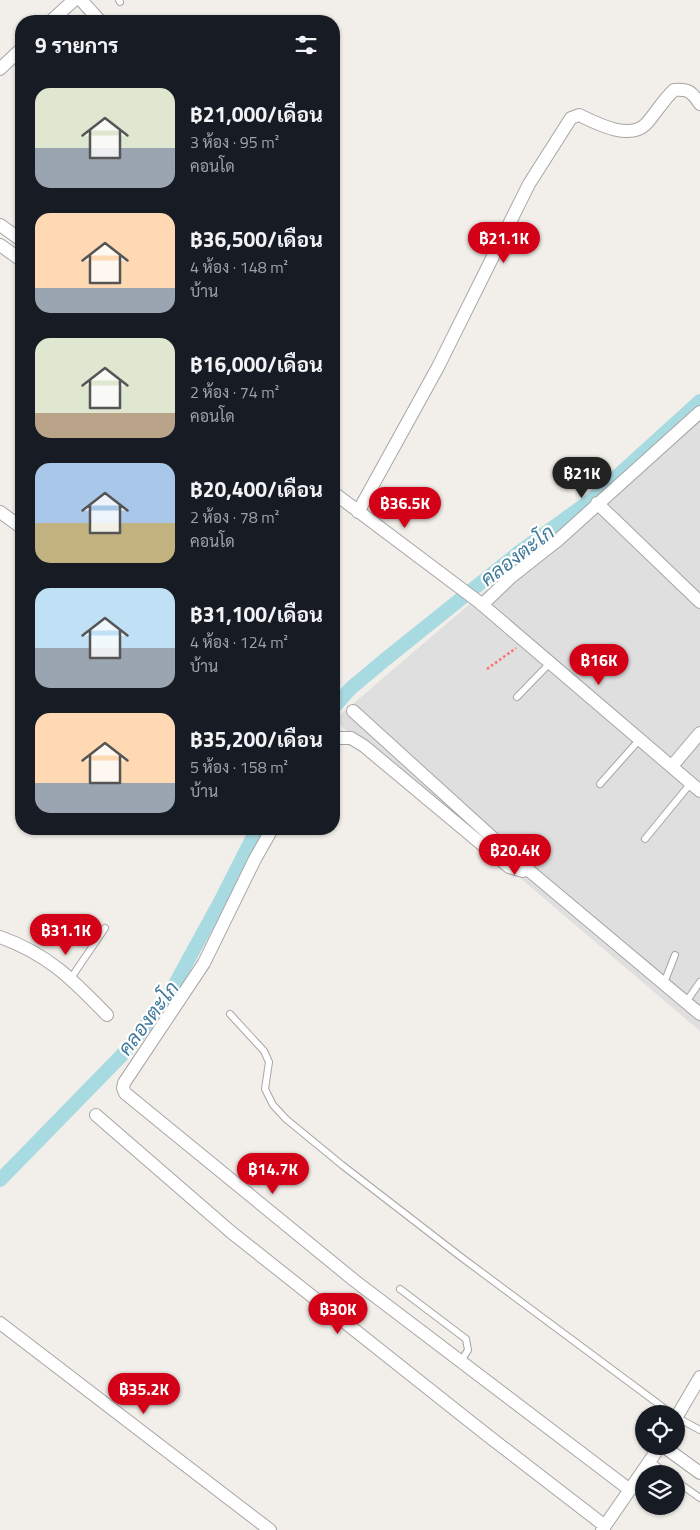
<!DOCTYPE html>
<html lang="th">
<head>
<meta charset="utf-8">
<style>
	:root { --surface:#171b24; --page:#20242c; --text:#f1f3f6; --muted:#9ea1a6; --accent:#d40017 }
	body { margin:0; font-family:"Titillium Web",Sarabun,sans-serif; background:var(--page); color:var(--text); height:100vh; display:flex; flex-direction:column; font-size:19px; white-space:nowrap }
	* { box-sizing:border-box; margin:0 }
	p { font-size:16px; color:var(--muted) }
	.icon { flex:none; width:28px; height:28px; fill:none; stroke:currentColor; stroke-width:2; stroke-linecap:round; stroke-linejoin:round }
	.map { position:relative; flex:1; overflow:hidden }
	.details { position:absolute; left:15px; top:15px; width:325px; height:820px; display:flex; flex-direction:column; background:var(--surface); border-radius:20px; box-shadow:0 1px 4px #0004 }
	.details>* { flex:none }
	.tools { position:absolute; left:635px; top:1405px; display:grid; gap:10px }
	.tools a { display:grid; place-items:center; width:50px; height:50px; border-radius:50%; background:var(--surface); box-shadow:0 1px 4px #0004; font-size:25px }
	.price { position:absolute; translate:-50% -42px; padding:0 11px; border-radius:18px; background:var(--accent); color:#fff; font-size:16px; line-height:32px; filter:drop-shadow(0 1px 2px #0008) }
	.price::after { content:''; position:absolute; left:50%; top:30px; width:15px; height:11px; margin-left:-8px; background:inherit; clip-path:polygon(0 0,100% 0,50% 100%) }
	.price.selected { background:#222; color:#fff }
	ul { padding:0; list-style:none }
	li { display:flex; align-items:center; gap:15px; height:125px; padding:0 20px }
	li span { display:grid; place-items:center; flex:none; width:140px; height:100px; border-radius:15px; color:#555 }
	li>.icon { margin-inline-start:auto }
	span .icon { width:60px; height:60px; fill:#fffc; stroke-width:1 }
	li b { font-size:21px }
	h2 { display:flex; justify-content:space-between; align-items:center; height:60px; padding:0 20px; font-size:21px }
	.map>svg:first-child { display:block }
	.residential { fill:#e0dfdf }
	.lines { fill:none; stroke-linecap:round; stroke-linejoin:round }
	.canal { stroke:#a8dae1; stroke-width:14 }
	.service-casing { stroke:#a6a6a6; stroke-width:8 }
	.minor-casing { stroke:#a6a6a6; stroke-width:14 }
	.path { stroke:#fe6e6f; stroke-width:2.5; stroke-dasharray:2.5 2.5; stroke-linecap:butt }
	.service { stroke:#fff; stroke-width:6 }
	.minor { stroke:#fff; stroke-width:12 }
	.labels { text-anchor:middle; dominant-baseline:central; stroke-width:4.5; stroke-linejoin:round; paint-order:stroke }
	.water-label { font-size:20px; font-style:italic; fill:#417a9d; stroke:#fff }
</style>
</head>
<body>
<div class="map">
<svg width="700" height="1530" viewBox="0 0 700 1530">
	<rect width="100%" height="100%" fill="#f2eee9"/>
	<!-- residential -->
	<path class="residential" d="M700 407V1031L334 720Z"/>
	<g class="lines">
		<!-- canal -->
		<path class="canal" d="M334 707 351 688 387 658 518 553 591 500 700 401
			M0 1180 125 1052 169 995 222 898 257 829"/>
		<!-- service casing -->
		<g class="service-casing">
			<path id="service" d="M119 0 120 2
				M517 697 550 663
				M600 784 640 739
				M645 839 691 783
				M71 978 105 928
				M664 983 675 955
				M686 1002 700 982
				M230 1014 264 1051 269 1062 265 1089 273 1105 286 1119 342 1165 461 1257 672 1414
				M400 1289 466 1339 468 1350 461 1361
				M676 1417 700 1430
				M650 1461 667 1474
				M676 1481 700 1498"/>
		</g>
		<!-- minor casing -->
		<g class="minor-casing">
			<path id="minor" d="M81 0 100 21
				M51 21 74 0
				M0 69 21 49
				M0 225 21 240
				M0 245 21 260
				M334 493 479 602 700 791
				M597 503 700 602
				M0 512 21 527
				M358 512 438 367 529 184 571 118 579 115C596 123 629 141 646 124 656 113 663 100 674 90 689 89 692 92 700 104
				M482 605 511 577 558 540 700 412
				M353 711 526 868 700 1014
				M334 738H351L364 746 509 867 523 871 526 868
				M672 766 700 733
				M272 829 255 859 204 963 124 1083 123 1088 125 1093 355 1281 630 1490
				M0 937C48 954 72 979 107 1015
				M96 1115 231 1232 487 1435 605 1526
				M0 1323 270 1530
				M676 1418 700 1377
				M663 1446 700 1473
				M602 1530 660 1446"/>
		</g>
		<!-- path -->
		<path class="path" d="M487 669 516 648"/>
		<!-- service -->
		<use href="#service" class="service"/>
		<!-- minor -->
		<use href="#minor" class="minor"/>
	</g>
	<g class="labels">
		<!-- water labels -->
		<g class="water-label">
			<text transform="translate(517 555) rotate(-37)">คลองตะโก</text>
			<text transform="translate(148 1018) rotate(-53)">คลองตะโก</text>
		</g>
	</g>
</svg>
<div class="tools">
<a><svg class="icon" aria-label="locate" viewBox="0 0 24 24"><circle cx="12" cy="12" r="6"/><path d="M12 2v4M12 18v4M2 12h4M18 12h4"/></svg></a>
<a><svg class="icon" aria-label="layers" viewBox="0 0 24 24"><path d="M12 4l9 5-9 5-9-5zM3 14l9 5 9-5"/></svg></a>
</div>
<b class="price" style="left:504px;top:264px">฿21.1K</b>
<b class="price selected" style="left:582px;top:499px">฿21K</b>
<b class="price" style="left:405px;top:529px">฿36.5K</b>
<b class="price" style="left:599px;top:686px">฿16K</b>
<b class="price" style="left:515px;top:876px">฿20.4K</b>
<b class="price" style="left:66px;top:956px">฿31.1K</b>
<b class="price" style="left:273px;top:1195px">฿14.7K</b>
<b class="price" style="left:338px;top:1335px">฿30K</b>
<b class="price" style="left:144px;top:1415px">฿35.2K</b>
<section class="details">
<h2>9 รายการ<svg class="icon" aria-label="filters" viewBox="0 0 24 24"><path d="M4 7h16M4 17h16"/><circle cx="9" cy="7" r="2"/><circle cx="15" cy="17" r="2"/></svg></h2>
<ul>
<li><span style="background:linear-gradient(#dfe7d0 60%,#9aa5b1 0)"><svg class="icon" aria-label="home" viewBox="0 0 24 24"><path d="M3 11l9-7 9 7M6 9v11h12V9"/></svg></span><div><b>฿21,000/เดือน</b><p>3 ห้อง · 95 m²</p><p>คอนโด</p></div></li>
<li><span style="background:linear-gradient(#ffd9b3 75%,#9aa5b1 0)"><svg class="icon" aria-label="home" viewBox="0 0 24 24"><path d="M3 11l9-7 9 7M6 9v11h12V9"/></svg></span><div><b>฿36,500/เดือน</b><p>4 ห้อง · 148 m²</p><p>บ้าน</p></div></li>
<li><span style="background:linear-gradient(#dfe7d0 75%,#b9a48a 0)"><svg class="icon" aria-label="home" viewBox="0 0 24 24"><path d="M3 11l9-7 9 7M6 9v11h12V9"/></svg></span><div><b>฿16,000/เดือน</b><p>2 ห้อง · 74 m²</p><p>คอนโด</p></div></li>
<li><span style="background:linear-gradient(#a9c7e8 60%,#c2b280 0)"><svg class="icon" aria-label="home" viewBox="0 0 24 24"><path d="M3 11l9-7 9 7M6 9v11h12V9"/></svg></span><div><b>฿20,400/เดือน</b><p>2 ห้อง · 78 m²</p><p>คอนโด</p></div></li>
<li><span style="background:linear-gradient(#bfe0f5 60%,#9aa5b1 0)"><svg class="icon" aria-label="home" viewBox="0 0 24 24"><path d="M3 11l9-7 9 7M6 9v11h12V9"/></svg></span><div><b>฿31,100/เดือน</b><p>4 ห้อง · 124 m²</p><p>บ้าน</p></div></li>
<li><span style="background:linear-gradient(#ffd9b3 70%,#9aa5b1 0)"><svg class="icon" aria-label="home" viewBox="0 0 24 24"><path d="M3 11l9-7 9 7M6 9v11h12V9"/></svg></span><div><b>฿35,200/เดือน</b><p>5 ห้อง · 158 m²</p><p>บ้าน</p></div></li>
</ul>
</section>
</div>
</body>
</html>
